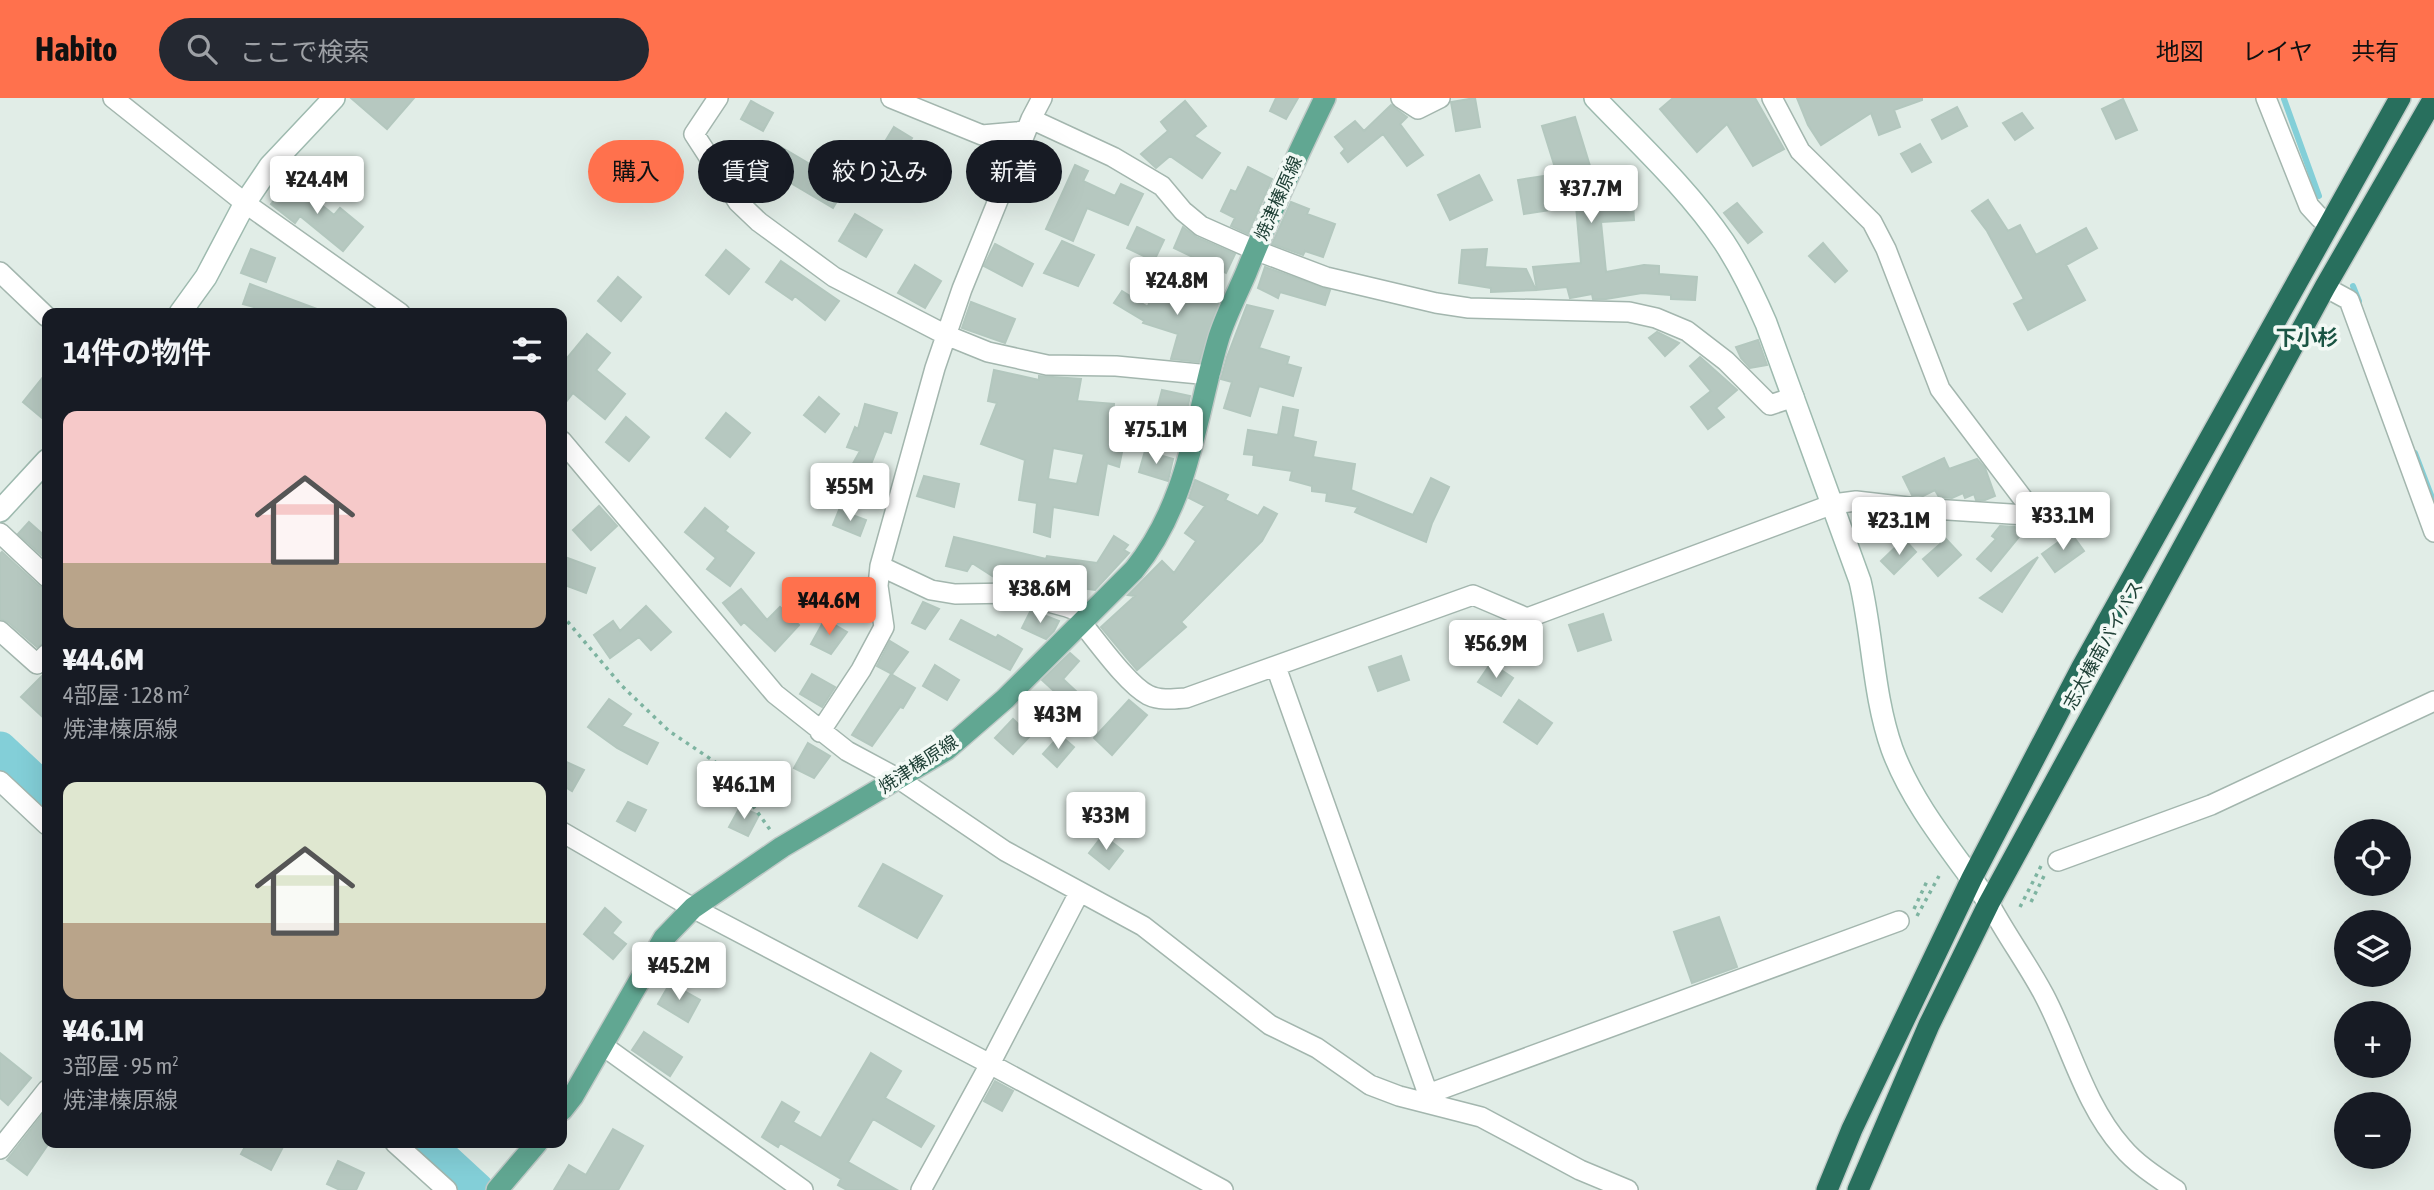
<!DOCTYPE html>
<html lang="ja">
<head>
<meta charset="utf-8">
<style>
	:root { --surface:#171b24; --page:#242831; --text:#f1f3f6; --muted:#9ea1a6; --accent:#ff714d }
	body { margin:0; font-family:"Asap Condensed","Noto Sans JP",sans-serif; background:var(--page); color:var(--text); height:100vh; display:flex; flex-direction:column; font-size:26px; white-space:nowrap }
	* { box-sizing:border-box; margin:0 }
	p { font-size:23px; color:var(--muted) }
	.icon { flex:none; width:38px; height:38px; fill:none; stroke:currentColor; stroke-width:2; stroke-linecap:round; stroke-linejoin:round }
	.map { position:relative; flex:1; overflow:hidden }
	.details { position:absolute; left:42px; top:210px; width:525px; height:840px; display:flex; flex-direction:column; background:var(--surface); border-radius:14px; box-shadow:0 7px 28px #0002 }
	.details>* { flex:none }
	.top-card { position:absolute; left:588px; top:42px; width:665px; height:63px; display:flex; gap:14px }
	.fabs { position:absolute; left:2334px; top:721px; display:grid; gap:14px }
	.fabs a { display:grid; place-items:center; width:77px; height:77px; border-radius:50%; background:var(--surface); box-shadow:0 7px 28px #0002; font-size:35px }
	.price { position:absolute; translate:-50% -60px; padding:0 16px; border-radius:7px; background:#fff; color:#222; font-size:23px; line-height:46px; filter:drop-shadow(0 2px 4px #0008) }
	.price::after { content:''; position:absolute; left:50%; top:42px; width:21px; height:16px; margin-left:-10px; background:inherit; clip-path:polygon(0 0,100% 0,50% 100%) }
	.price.on { background:var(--accent); color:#111 }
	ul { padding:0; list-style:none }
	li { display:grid; align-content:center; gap:14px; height:371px; padding:0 21px }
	li span { display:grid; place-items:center; height:217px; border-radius:14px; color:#555 }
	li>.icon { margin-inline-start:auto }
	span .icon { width:126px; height:126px; fill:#fffc; stroke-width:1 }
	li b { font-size:30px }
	h2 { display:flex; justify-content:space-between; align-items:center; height:84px; padding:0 21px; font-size:30px }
	.pill { padding:0 24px; border-radius:32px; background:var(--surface); box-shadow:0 7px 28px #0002; font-size:24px; line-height:63px }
	.pill.on { background:var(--accent); color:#111 }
	header { display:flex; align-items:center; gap:42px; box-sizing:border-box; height:98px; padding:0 35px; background:var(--accent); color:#111 }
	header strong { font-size:33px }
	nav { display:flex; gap:38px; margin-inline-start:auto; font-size:24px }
	.search { width:490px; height:63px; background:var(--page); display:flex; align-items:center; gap:18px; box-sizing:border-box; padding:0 24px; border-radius:38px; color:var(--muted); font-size:26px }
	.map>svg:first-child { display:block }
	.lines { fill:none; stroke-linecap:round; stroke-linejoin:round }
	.stream { stroke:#83cfd8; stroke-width:6 }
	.river { stroke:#83cfd8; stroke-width:35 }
	.building { fill:#b6c8c0; stroke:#b3c7be; stroke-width:2; fill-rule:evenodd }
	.street-casing { stroke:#a3b6ae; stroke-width:22 }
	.secondary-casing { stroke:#9ebaaf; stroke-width:24 }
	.primary-casing { stroke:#c0cac7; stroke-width:24 }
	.highway-casing { stroke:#c0cac7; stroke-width:24 }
	.path { stroke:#7eb4a1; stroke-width:3.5; stroke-dasharray:3.5 5; stroke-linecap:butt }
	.street { stroke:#fff; stroke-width:19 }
	.secondary { stroke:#fff; stroke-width:21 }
	.primary { stroke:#61a792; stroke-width:21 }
	.highway { stroke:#286f5d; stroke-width:21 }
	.labels { text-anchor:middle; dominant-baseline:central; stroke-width:7; stroke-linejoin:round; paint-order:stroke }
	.street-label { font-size:18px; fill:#1f4036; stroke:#f2f9f5 }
	.quarter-label { font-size:21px; font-weight:bold; fill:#195443; stroke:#f2f9f5 }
</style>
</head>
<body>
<header>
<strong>Habito</strong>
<div class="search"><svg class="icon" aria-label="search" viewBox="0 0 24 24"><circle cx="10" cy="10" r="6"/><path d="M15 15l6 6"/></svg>ここで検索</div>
<nav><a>地図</a><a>レイヤ</a><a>共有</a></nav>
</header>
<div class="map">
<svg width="2434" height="1092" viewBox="0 0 2434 1092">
	<rect width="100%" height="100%" fill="#e1ede7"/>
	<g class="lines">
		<!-- stream -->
		<path class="stream" d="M2284 1 2319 98
			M2353 188 2359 203
			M2415 355 2434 405"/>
		<!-- river -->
		<path class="river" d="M0 651 47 695
			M426 1045 477 1092"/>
	</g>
	<!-- building -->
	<path class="building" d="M351 0H414L387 31Z
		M1276 0H1298L1286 21 1270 13Z
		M1475 0 1480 29 1456 33 1451 4Z
		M1673 0H1755L1784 51 1753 68 1727 26 1697 54 1660 11Z
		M1797 0H1922V2L1894 12 1900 29 1879 37 1871 15 1821 47 1808 27Z
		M2123 1 2137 32 2116 41 2102 11Z
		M751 3 773 15 763 33 741 21Z
		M1185 3 1206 28 1194 38 1220 55 1202 80 1170 58 1156 70 1141 56 1168 33 1161 24Z
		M1391 7 1407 19 1400 26 1423 57 1407 68 1383 36 1348 64 1341 55 1345 51 1335 39 1355 23 1364 33Z
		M1957 9 1967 28 1942 41 1932 22Z
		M2022 15 2033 30 2015 42 2003 25Z
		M1575 19 1590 68H1601V91L1632 89 1634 122 1601 124 1606 174 1644 167 1659 168V176L1697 179 1695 202 1671 201V197L1642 195 1606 201H1593L1592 196 1570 200 1567 189 1537 192 1533 169 1581 165 1576 108 1524 116 1518 82 1557 76 1542 28Z
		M894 29 912 40 898 63 880 52Z
		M776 46 820 72 823 67 849 83 833 110 789 84 786 89 760 73Z
		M1920 46 1931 64 1912 74 1901 56Z
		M1075 67 1088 73 1083 83 1115 98 1121 86 1143 96 1128 127 1087 110 1073 143 1046 131Z
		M1248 69 1272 81 1248 136 1231 128 1235 120 1221 113 1231 92 1236 94Z
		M1479 77 1492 102 1450 122 1438 97Z
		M291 82 334 117 340 110 363 129 343 153 300 118 295 125 271 106Z
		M1988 102 2008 133 2020 127 2036 157 2086 130 2097 150 2066 167 2085 202 2028 232 2014 206 2024 201 1987 133 1972 113Z
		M1291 104 1309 111 1307 116 1335 126 1323 159 1305 153 1303 157 1272 146Z
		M1737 105 1762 134 1748 145 1724 115Z
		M855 116 882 132 866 159 839 143Z
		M1137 129 1164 142 1154 163 1127 150Z
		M1183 129 1196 139 1235 156 1226 175 1174 150Z
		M1062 143 1094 157 1078 188 1044 175Z
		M1823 145 1847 173 1835 184 1809 158Z
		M995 146 1033 166 1022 188 984 168Z
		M251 151 275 160 266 184 241 175Z
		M1487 151 1485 169 1526 171 1536 192 1491 194V190L1459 185 1462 152Z
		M726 152 749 171 729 196 706 177Z
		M781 163 839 203 825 222 795 198 792 202 766 184Z
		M915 167 941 183 925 210 898 195Z
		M1265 169 1330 192 1325 207 1280 194 1278 200 1258 190Z
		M618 179 641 199 621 223 598 203Z
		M1155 184 1218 200V206L1199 264 1171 261 1178 236 1143 225 1144 223 1114 205 1122 193 1148 209Z
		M250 186 325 214V215H251L254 209 243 206Z
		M971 204 1015 221 1005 245 962 230Z
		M1247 207 1273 213 1259 250 1289 259 1287 266 1301 270 1293 298 1259 288 1250 318 1224 310 1232 284 1221 281 1227 259Z
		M1657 234 1679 245 1665 258 1649 240Z
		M587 236 610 255 596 272 625 296 605 321 573 295 562 309V266Z
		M1758 242 1767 267 1750 270 1741 260 1736 249Z
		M1700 259 1737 292 1716 310 1724 319 1708 331 1691 309 1711 293 1690 268Z
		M994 272 1039 282V278L1081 281 1077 303 1114 306 1111 335 1125 339 1119 369 1107 365 1098 417 1053 409 1050 439 1034 434 1037 405 1019 402 1025 362 981 346 997 305 988 303ZM1053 350 1084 356 1077 386 1048 381Z
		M47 274V324L23 304Z
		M1162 292 1190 298 1186 317 1157 311Z
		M819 299 839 316 825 334 804 317Z
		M865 306 897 315 891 335 884 333 870 369 880 374 873 390 846 378 860 353 847 349 855 329 858 331Z
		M1283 309 1298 312 1293 339 1316 344 1313 359 1355 366 1351 392 1413 417 1431 380 1449 389 1432 425 1426 444 1355 414 1358 409 1326 403 1327 395 1312 393V388L1290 382 1292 373 1253 367 1254 357 1244 356 1248 332 1278 337Z
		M726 315 750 335 730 359 706 340Z
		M626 319 649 339 629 363 606 344Z
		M1145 353 1173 361 1168 383 1139 374Z
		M1944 360 1949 371 1977 361 1985 370 1995 398 1985 402H1976L1974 396 1965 400 1963 395 1952 400 1939 399 1935 392 1923 398 1912 397 1903 379Z
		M924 378 959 386 954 409 917 398Z
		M1195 382 1228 397 1225 402 1258 418 1264 409 1277 416 1262 443 1181 524 1186 529 1137 572 1101 529 1135 498 1128 497 1162 463 1174 475 1196 443 1185 435 1205 408 1189 400Z
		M599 408 617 428 591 452 573 432Z
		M705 410 728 429 725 433 754 455 730 488 707 471 716 460 685 434Z
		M839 412 866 422 860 438 833 427Z
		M29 424 47 440V462L18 436Z
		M2000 428 2015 429 2022 435 1991 473 1977 461 1996 441 1992 438Z
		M2071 435 2084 453 2055 474 2042 456Z
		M1114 438 1128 447 1124 452 1129 455 1095 492 1066 488 1065 496 1041 489 1044 484 1002 474 1000 483 972 465 967 473 946 468 954 439 1046 461 1047 458 1097 465Z
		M1904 441 1916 454 1894 476 1881 463Z
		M1946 441 1961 457 1938 478 1923 461Z
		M2 454 39 488 47 491V544L37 549 8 524 0 521V456Z
		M562 458 595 470 586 495 562 486Z
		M2038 459 2002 514 1980 500Z
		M741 491 767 522 780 509 799 527 775 553 744 524 741 527 723 505Z
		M923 504 939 511 925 531 912 525Z
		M646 508 671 534 651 552 639 539 610 560 594 537 613 523 620 533Z
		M1031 512 1059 523 1054 533 1046 541 1022 530Z
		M1603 516 1611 542 1578 553 1569 527Z
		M825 521 847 534 831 556 811 546Z
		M961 522 996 540 998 537 1022 551 1010 572 950 541Z
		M890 543 908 554 892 576 877 568Z
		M1070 555 1079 563 1063 581 1077 594 1067 605 1042 582Z
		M1401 558 1409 582 1378 593 1369 569Z
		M1491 565 1513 580 1501 598 1478 584Z
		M935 567 959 582 947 602 923 588Z
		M47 573V623L21 599Z
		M812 576 835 589 822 609 800 596Z
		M891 576 915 590 903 610 900 609 872 648 852 637Z
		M609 601 631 616 622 628 658 645 647 666 617 650 588 629Z
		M1129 602 1147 617 1112 657 1094 640Z
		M1519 602 1552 625 1537 646 1504 624Z
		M1013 621 1030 638 1013 656 995 640Z
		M1060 637 1074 649 1057 669 1043 656Z
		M808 645 830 658 814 680 794 670Z
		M562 662 584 672 572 693 562 687Z
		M628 704 646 712 635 733 617 723Z
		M740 709 759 717 748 738 729 729Z
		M1103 737 1123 753 1109 771 1089 755Z
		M883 766 942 798 917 840 859 808Z
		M605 810 621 824 612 835 626 846 613 861 584 836Z
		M1719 819 1737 869 1692 885 1674 834Z
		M670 885 700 902 688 924 658 906Z
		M644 934 682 959 670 978 632 952Z
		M0 955 31 980 8 1007 0 1000Z
		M871 955 901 973 885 1000 934 1028 921 1049 873 1021 848 1064 897 1092H847L838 1087 841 1081 780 1045 778 1049 762 1039 782 1004 799 1014 793 1024 821 1040Z
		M995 983 1013 993 1002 1013 984 1003Z
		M47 1011V1048L27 1077 7 1062Z
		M613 1031 643 1048 618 1092H554L569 1067 586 1077Z
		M247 1045H285L271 1072 241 1056Z
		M338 1063 364 1075 356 1092H340L327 1086Z"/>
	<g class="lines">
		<!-- street casing -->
		<g class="street-casing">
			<path id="street" d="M113 0 245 105 400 215
				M718 0 694 36 738 104 759 124 834 179 946 237 988 254 1047 267 1116 268 1210 277
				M891 0 982 37 1026 33
				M1401 0 1418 11 1440 0
				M2266 0 2309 108 2320 120 2331 125
				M1031 21 1113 59 1162 88 1183 113 1201 128 1255 152 1326 179 1436 205 1469 210 1629 214 1656 220 1687 233 1726 263 1770 307 1794 299
				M0 174 47 219
				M2325 189 2349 202 2434 434
				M562 343 775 596 847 653 899 681 1005 753 1143 828 1270 927 1317 950 1370 987 1399 998 1481 1019 1580 1072 1628 1092
				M0 435 47 479
				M880 468 931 492 955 496 1015 495 1067 509 1089 517
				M1081 524C1097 543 1127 586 1148 597 1160 603 1174 601 1186 600L1473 497 1527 520 1833 406 1856 403 1917 410 2026 417 2030 410 1940 291 1886 151 1872 124 1800 53 1772 0
				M0 533 37 566 47 556
				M1276 569 1428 996
				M820 634 861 572 884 529 878 488 880 468 935 270 962 191 1031 21 1042 0
				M0 683 47 727
				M562 734 693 810 990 966 1223 1092
				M2058 763 2211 707 2434 603
				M1989 805C2006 837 2027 865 2044 897 2070 946 2084 1006 2122 1049 2136 1066 2158 1080 2176 1092
				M602 947 803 1092
				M1431 1005 1428 996 1899 823
				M395 1045 447 1092
				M0 1051 47 992
				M921 1092 990 966 1079 795"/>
		</g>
		<!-- secondary casing -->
		<g class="secondary-casing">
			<path id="secondary" d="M1595 0C1639 46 1688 91 1724 144 1741 170 1754 197 1766 225L1860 483C1873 538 1873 597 1892 651 1913 708 1955 756 1989 805
				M180 215 206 179 245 105 270 68 334 0
				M0 413 47 362"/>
		</g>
		<!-- primary casing -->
		<g class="primary-casing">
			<path id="primary" d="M562 1012 573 998 664 840 693 810 782 749 946 652 1005 601 1134 472C1190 403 1195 320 1219 239 1226 217 1237 196 1246 175 1270 115 1297 58 1325 0
				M497 1092 537 1045"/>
		</g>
		<!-- highway casing -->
		<g class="highway-casing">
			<path id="highway" d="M1827 1092 1852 1031 1972 780 2082 569 2400 0
				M1858 1092 1929 927 1989 805 2325 189 2434 0"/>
		</g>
		<!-- path -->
		<path class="path" d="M562 517 621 587 669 633 727 672 771 733
			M2031 804 2046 774
			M2020 809 2041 768
			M1914 811 1928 781
			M1917 818 1939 778"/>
		<!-- street -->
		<use href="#street" class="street"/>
		<!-- secondary -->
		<use href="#secondary" class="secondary"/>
		<!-- primary -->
		<use href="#primary" class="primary"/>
		<!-- highway -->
		<use href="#highway" class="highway"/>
	</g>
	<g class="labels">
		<!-- street labels -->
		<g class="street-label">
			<text transform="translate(1278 100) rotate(-66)">焼津榛原線</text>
			<text transform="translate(2103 547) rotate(-61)">志太榛南バイパス</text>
			<text transform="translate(918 666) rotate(-33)">焼津榛原線</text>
		</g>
		<!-- quarter labels -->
		<g class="quarter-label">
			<text x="2307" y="239">下小杉</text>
		</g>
	</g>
</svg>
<div class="fabs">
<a><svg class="icon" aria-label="locate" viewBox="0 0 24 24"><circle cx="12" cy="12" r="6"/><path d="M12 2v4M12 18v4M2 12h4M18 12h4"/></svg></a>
<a><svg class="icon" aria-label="layers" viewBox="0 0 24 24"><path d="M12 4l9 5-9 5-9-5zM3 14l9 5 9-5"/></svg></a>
<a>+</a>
<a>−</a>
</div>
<b class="price" style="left:317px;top:118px">¥24.4M</b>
<b class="price" style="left:1591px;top:127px">¥37.7M</b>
<b class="price" style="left:1177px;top:219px">¥24.8M</b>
<b class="price" style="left:1156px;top:368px">¥75.1M</b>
<b class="price" style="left:850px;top:425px">¥55M</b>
<b class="price" style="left:2063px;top:454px">¥33.1M</b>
<b class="price" style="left:1899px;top:459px">¥23.1M</b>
<b class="price" style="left:1040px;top:527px">¥38.6M</b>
<b class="price on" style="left:829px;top:539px">¥44.6M</b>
<b class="price" style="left:1496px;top:582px">¥56.9M</b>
<b class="price" style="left:1058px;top:653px">¥43M</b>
<b class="price" style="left:744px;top:723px">¥46.1M</b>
<b class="price" style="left:1106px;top:754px">¥33M</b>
<b class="price" style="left:679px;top:904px">¥45.2M</b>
<div class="top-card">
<a class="pill on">購入</a>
<a class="pill">賃貸</a>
<a class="pill">絞り込み</a>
<a class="pill">新着</a>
</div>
<section class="details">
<h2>14件の物件<svg class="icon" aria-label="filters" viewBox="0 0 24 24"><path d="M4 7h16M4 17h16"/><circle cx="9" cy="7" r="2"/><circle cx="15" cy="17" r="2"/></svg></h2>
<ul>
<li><span style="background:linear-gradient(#f6c9c9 70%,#b9a48a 0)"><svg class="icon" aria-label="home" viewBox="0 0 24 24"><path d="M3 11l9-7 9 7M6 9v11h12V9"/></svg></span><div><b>¥44.6M</b><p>4部屋 · 128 m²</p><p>焼津榛原線</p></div></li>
<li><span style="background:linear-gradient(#dfe7d0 65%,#b9a48a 0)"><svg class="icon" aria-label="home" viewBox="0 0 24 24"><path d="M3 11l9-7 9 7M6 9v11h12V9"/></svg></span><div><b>¥46.1M</b><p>3部屋 · 95 m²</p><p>焼津榛原線</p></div></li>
</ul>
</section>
</div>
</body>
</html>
